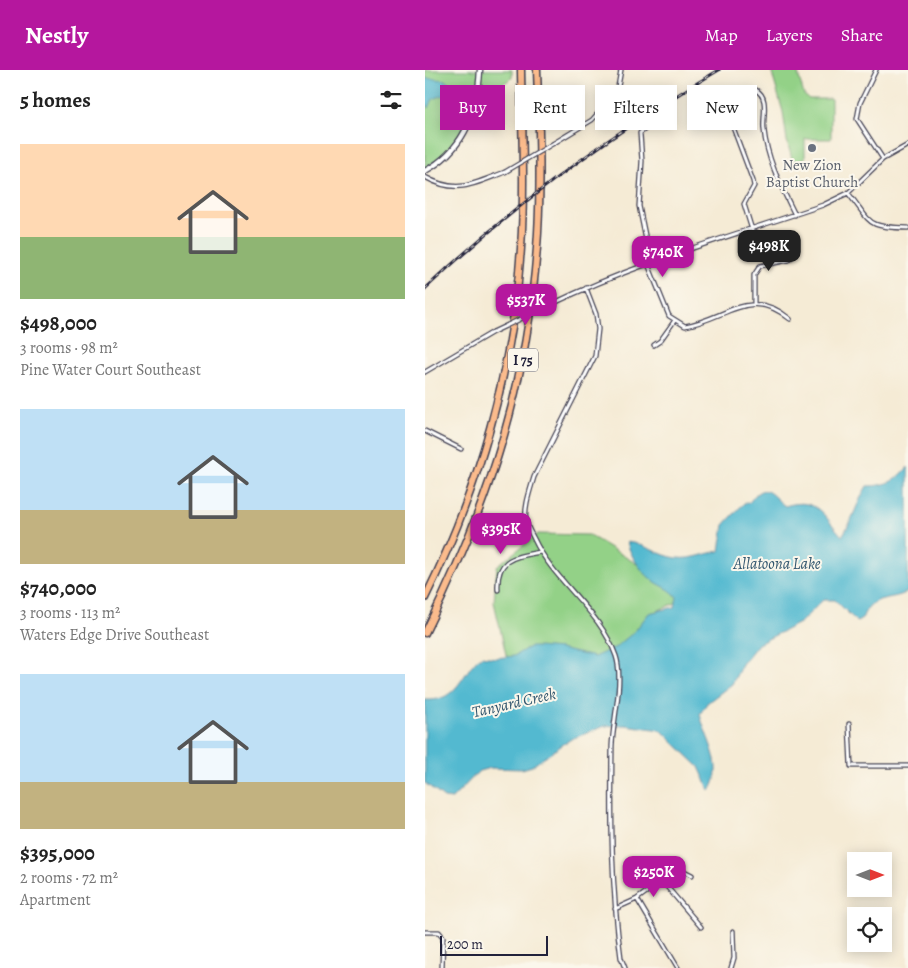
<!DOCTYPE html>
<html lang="en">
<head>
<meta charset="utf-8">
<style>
	:root { --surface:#fff; --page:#f2f2f2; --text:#222; --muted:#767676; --accent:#b5179e }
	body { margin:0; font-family:Alegreya,serif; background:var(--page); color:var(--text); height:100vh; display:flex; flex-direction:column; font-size:19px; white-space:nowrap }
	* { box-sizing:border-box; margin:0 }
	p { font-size:16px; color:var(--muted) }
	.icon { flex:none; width:28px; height:28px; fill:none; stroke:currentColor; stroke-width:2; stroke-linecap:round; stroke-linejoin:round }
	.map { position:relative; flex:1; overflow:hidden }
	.panel { display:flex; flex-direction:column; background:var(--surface); width:425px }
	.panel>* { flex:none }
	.guide { position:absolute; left:15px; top:15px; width:392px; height:45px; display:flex; gap:10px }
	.needle { width:32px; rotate:90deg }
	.controls { position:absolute; left:422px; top:782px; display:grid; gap:10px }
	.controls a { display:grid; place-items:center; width:45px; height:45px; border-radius:0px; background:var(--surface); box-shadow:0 2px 12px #0003; font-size:25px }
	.scale { position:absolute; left:15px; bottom:12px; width:108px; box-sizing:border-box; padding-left:5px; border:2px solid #22223b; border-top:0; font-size:14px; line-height:18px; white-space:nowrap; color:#22223b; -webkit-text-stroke:4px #fbf7ec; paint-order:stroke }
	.price { position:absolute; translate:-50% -42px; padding:0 11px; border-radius:10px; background:var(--accent); color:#fff; font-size:16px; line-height:32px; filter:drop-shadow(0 1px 2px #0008) }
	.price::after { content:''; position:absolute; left:50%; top:30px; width:15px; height:11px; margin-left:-8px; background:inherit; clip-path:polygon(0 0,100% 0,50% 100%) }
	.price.on { background:#222; color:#fff }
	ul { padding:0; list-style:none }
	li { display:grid; align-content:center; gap:10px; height:265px; padding:0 20px }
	li span { display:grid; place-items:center; height:155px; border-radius:0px; color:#555 }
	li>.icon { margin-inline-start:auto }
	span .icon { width:90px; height:90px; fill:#fffc; stroke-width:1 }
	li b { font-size:21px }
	h2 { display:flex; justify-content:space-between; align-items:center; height:60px; padding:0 20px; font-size:21px }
	.pill { padding:0 18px; border-radius:0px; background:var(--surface); box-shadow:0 2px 12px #0003; font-size:18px; line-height:45px }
	.pill.on { background:var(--accent); color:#fff }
	header { display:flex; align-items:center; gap:30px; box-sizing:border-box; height:70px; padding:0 25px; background:var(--accent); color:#fff }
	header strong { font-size:24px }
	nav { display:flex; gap:28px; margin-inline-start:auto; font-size:18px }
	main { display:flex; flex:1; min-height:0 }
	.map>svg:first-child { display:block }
	.green { fill:#93d187; stroke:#5a7a61 }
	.water { fill:#52b9d0; stroke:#3a6e86 }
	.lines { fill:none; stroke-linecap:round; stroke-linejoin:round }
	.minor-casing { stroke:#424052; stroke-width:5.5 }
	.tertiary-casing { stroke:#424052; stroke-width:7 }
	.motorway-casing { stroke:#424052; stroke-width:9 }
	.minor { stroke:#fff; stroke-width:3 }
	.tertiary { stroke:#fff; stroke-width:4.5 }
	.motorway { stroke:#fbbb8c; stroke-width:6 }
	.rail-casing { stroke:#22223b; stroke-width:3 }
	.rail { stroke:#fbf7ec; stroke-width:1; stroke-dasharray:4; stroke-linecap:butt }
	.minor-bridge-casing { stroke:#424052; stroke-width:5.5; stroke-linecap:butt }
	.minor-bridge { stroke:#fff; stroke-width:3 }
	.worship-dot { fill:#6b7280; stroke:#fbf7ec; stroke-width:2 }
	.labels { text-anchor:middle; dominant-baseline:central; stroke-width:4; stroke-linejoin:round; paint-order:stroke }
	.shield { fill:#fbf7ec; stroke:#636270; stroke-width:1 }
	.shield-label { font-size:14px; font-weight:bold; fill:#22223b }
	.worship-label { font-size:15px; fill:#5b616d; stroke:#fbf7ec }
	.water-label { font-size:16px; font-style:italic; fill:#33576f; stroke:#fbf7ec }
</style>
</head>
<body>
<header>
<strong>Nestly</strong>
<nav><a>Map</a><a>Layers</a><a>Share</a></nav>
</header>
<main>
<section class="panel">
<h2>5 homes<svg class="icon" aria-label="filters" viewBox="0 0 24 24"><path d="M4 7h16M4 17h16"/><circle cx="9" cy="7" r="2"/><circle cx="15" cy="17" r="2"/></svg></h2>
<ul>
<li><span style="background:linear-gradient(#ffd9b3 60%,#8fb573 0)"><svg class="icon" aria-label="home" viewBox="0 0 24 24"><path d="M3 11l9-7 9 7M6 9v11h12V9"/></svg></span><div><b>$498,000</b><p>3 rooms · 98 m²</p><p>Pine Water Court Southeast</p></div></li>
<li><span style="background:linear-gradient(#bfe0f5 65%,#c2b280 0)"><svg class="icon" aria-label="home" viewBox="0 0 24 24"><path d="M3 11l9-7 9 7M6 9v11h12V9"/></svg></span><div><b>$740,000</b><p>3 rooms · 113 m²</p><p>Waters Edge Drive Southeast</p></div></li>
<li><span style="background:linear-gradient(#bfe0f5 70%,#c2b280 0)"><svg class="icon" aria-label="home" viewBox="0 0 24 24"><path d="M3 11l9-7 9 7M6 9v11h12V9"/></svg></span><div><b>$395,000</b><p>2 rooms · 72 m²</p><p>Apartment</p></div></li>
</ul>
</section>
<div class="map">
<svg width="483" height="898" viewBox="0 0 483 898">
	<rect width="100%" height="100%" fill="#fbf7ec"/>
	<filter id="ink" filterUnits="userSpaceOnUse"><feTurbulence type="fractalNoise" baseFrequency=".02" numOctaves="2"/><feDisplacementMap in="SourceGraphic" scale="10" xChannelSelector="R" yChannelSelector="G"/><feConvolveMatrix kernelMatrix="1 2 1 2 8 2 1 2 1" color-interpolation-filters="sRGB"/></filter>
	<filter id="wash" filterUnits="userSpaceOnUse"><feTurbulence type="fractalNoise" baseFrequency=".0096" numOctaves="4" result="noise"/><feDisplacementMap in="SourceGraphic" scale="20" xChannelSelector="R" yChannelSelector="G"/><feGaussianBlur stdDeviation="1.12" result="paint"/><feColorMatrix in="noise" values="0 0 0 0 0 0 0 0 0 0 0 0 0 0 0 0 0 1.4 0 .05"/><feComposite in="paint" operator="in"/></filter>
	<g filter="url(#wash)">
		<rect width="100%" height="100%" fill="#f5ebd5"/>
		<!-- green -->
		<path class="green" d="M0 0H87V8L49 32C40 61 26 82 0 99Z
			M346 0H372L379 25 384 29H406V69H380V89L368 93 362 71 358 42Z
			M113 464 164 465 212 494 226 507 249 518 257 530 227 543 197 576 175 591 82 589 69 532 72 496Z"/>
		<!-- water -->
		<path class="water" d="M0 8 20 10 31 17 27 22 8 29 4 38 0 32Z
			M483 397V522C463 532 446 523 437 549L432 552 410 530H398L376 552 333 574 317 594 307 614 282 633 275 644C281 670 301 696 285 721L274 697 236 660 200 655 180 656 146 669 107 696 97 699 65 698 54 701 27 729 19 728 0 713V630C34 632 36 602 56 586L71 588 89 586 104 577H112L135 579 169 587 191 577 209 562 224 543 250 537 252 527C245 518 235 516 226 509 215 500 205 485 202 472 220 474 235 486 252 488 267 490 280 483 295 481L299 455 319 433H324C340 409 345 425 360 436 393 426 398 446 417 466 428 450 432 432 442 416 460 416 472 411 483 397Z"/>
	</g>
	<g filter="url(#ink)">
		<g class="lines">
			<!-- minor casing -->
			<g class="minor-casing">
				<path id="minor" d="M451 0 435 33 432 49 458 89
					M243 52 224 56 215 63 217 91 214 136 222 175 223 194 244 246 260 256C301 249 325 216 365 249
					M129 73 167 50 192 22 196 0
					M0 107C32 125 48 114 80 102
					M423 123C448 154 440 157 483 158
					M327 160 319 134 329 116 328 111 300 36 331 20C345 28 337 47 339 60 342 90 357 118 370 145
					M161 218 171 244 173 259 170 286 109 407C105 421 99 437 101 451 102 457 106 463 109 469 129 512 175 540 191 586 199 610 188 650 187 676 186 747 186 817 196 888L200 898
					M127 234C213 192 307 166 398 135L423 123 458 89 483 75
					M329 234V205L335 196 364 190 369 184
					M229 275 235 271 250 250
					M0 302 68 262
					M0 361 36 379
					M73 520C71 488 89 487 115 482
					M424 654 426 696H483
					M237 811 276 857
					M212 829 253 898
					M190 839 212 829 246 804 259 801 267 805
					M0 862H14L18 867 17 898
					M306 898 309 888 308 861"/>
			</g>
			<!-- tertiary casing -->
			<g class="tertiary-casing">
				<path id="tertiary" d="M0 101C39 80 53 42 55 0"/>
			</g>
			<!-- motorway casing -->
			<g class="motorway-casing">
				<path id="motorway" d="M0 528C54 419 88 299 96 178 100 119 97 60 96 0
					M0 563C66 430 104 312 113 163 116 109 114 54 112 0"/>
			</g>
			<!-- minor -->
			<use href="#minor" class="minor"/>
			<!-- tertiary -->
			<use href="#tertiary" class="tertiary"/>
			<!-- motorway -->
			<use href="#motorway" class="motorway"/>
			<!-- rail casing -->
			<g class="rail-casing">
				<path id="rail" d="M0 219C91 133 186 63 294 0"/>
			</g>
			<!-- rail -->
			<use href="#rail" class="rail"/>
			<!-- minor-bridge casing -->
			<g class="minor-bridge-casing">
				<path id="minor-bridge" d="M80 102 129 73
					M68 262 127 234"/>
			</g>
			<!-- minor-bridge -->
			<use href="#minor-bridge" class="minor-bridge"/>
		</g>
	</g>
	<!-- markers -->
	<circle class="worship-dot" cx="387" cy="78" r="5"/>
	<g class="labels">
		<!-- shield labels -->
		<rect class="shield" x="83" y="278.5" width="30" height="23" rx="4"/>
		<g class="shield-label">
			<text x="98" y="290">I 75</text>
		</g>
		<!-- worship labels -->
		<g class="worship-label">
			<text x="387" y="95">New Zion<tspan x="387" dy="17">Baptist Church</tspan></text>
		</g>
		<!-- water labels -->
		<g class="water-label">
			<text x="352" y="494">Allatoona Lake</text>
			<text transform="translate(89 633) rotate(-13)">Tanyard Creek</text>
		</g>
	</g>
</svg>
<div class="controls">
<a><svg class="needle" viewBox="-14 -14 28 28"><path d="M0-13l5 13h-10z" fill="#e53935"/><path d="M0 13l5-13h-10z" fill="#767676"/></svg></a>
<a><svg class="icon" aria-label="locate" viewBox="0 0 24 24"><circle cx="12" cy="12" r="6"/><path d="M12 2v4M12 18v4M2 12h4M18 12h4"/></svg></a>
</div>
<div class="scale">200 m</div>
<b class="price on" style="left:344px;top:202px">$498K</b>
<b class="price" style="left:238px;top:208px">$740K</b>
<b class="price" style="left:101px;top:256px">$537K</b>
<b class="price" style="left:76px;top:485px">$395K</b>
<b class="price" style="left:229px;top:828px">$250K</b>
<div class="guide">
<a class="pill on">Buy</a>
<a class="pill">Rent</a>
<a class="pill">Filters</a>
<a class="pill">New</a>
</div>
</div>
</main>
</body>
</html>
